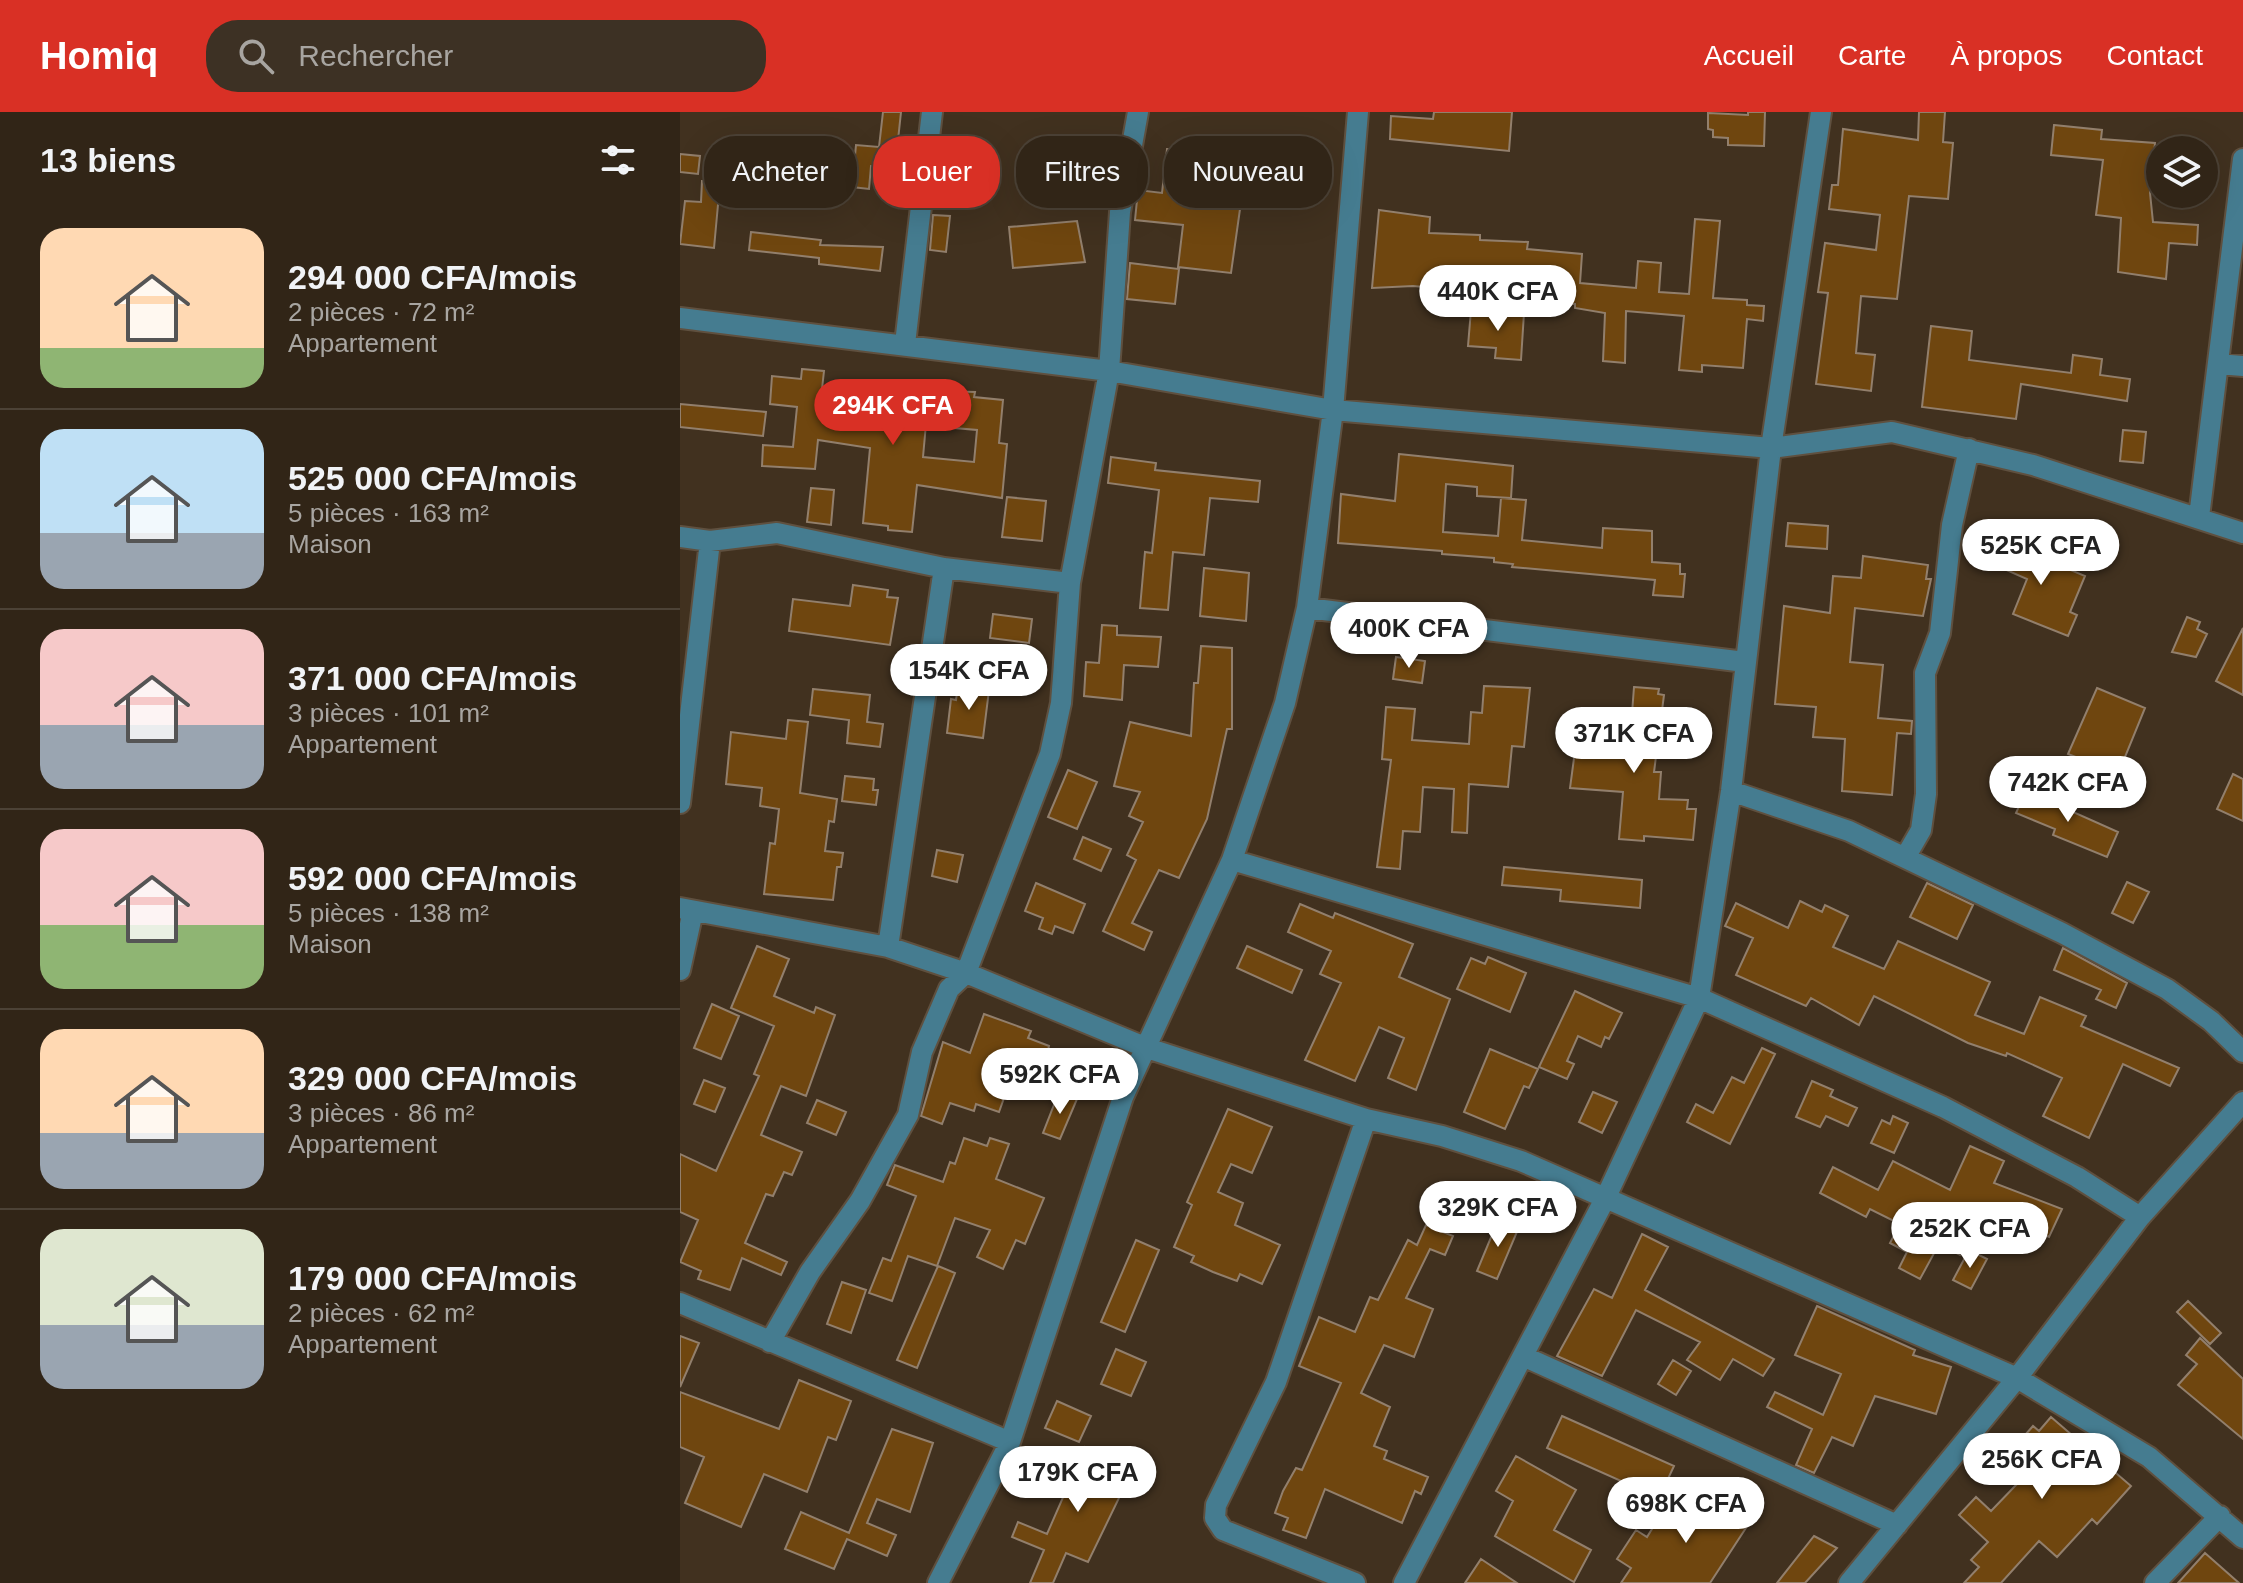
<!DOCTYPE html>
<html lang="fr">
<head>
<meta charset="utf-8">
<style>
	:root { --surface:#312517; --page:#3d3124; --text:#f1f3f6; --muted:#a8a5a1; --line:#4c4236; --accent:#d93025 }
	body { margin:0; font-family:Arial,sans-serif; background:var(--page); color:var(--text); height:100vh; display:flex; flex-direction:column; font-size:30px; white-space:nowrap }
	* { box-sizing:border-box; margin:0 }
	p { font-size:26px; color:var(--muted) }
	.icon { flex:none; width:44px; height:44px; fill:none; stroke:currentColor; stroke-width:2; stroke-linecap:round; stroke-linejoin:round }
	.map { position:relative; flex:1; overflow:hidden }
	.details { display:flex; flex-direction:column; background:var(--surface); width:680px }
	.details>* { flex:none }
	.banner { position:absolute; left:24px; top:24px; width:760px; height:72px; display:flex; gap:16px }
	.fabs { position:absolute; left:1466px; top:24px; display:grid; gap:16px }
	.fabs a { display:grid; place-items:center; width:72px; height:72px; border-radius:50%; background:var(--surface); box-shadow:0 8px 32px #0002,0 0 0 2px var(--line); font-size:40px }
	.price { position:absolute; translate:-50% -68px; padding:0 18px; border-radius:28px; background:#fff; color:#222; font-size:26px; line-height:52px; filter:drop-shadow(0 2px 4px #0008) }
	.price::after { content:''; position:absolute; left:50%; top:48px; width:24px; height:18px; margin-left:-12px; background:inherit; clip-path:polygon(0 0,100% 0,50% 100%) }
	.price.selected { background:var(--accent); color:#fff }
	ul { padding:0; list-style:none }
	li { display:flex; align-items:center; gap:24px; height:200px; padding:0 40px }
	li+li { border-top:2px solid var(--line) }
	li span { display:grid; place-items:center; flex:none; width:224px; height:160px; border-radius:24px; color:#555 }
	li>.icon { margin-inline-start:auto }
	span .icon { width:96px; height:96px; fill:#fffc; stroke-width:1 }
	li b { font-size:34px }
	h2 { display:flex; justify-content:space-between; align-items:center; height:96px; padding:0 40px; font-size:34px }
	.chip { padding:0 28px; border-radius:32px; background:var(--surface); box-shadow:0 8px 32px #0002,0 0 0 2px var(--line); font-size:28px; line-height:72px }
	.chip.selected { background:var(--accent); color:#fff }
	header { display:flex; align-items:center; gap:48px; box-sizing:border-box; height:112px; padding:0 40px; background:var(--accent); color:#fff }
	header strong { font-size:38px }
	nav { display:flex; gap:44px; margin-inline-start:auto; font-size:28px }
	.search { width:560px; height:72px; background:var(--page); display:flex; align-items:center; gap:20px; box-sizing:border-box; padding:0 28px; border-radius:32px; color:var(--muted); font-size:30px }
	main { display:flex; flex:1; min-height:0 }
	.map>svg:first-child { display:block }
	.building { fill:#6f460f; stroke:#927f6c; stroke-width:2 }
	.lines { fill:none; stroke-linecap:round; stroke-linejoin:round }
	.minor-casing { stroke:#5f503f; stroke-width:24 }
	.minor { stroke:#457c90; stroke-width:20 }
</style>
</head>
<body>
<header>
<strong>Homiq</strong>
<div class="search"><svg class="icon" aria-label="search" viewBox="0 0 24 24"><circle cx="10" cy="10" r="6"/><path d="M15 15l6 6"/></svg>Rechercher</div>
<nav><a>Accueil</a><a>Carte</a><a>À propos</a><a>Contact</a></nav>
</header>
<main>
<section class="details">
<h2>13 biens<svg class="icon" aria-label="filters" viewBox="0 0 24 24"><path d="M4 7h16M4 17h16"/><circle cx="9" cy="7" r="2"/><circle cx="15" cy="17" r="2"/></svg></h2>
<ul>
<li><span style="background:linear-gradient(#ffd9b3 75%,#8fb573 0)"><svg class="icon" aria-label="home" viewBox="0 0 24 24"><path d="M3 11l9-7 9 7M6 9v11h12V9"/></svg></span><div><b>294 000 CFA/mois</b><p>2 pièces · 72 m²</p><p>Appartement</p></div></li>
<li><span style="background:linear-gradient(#bfe0f5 65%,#9aa5b1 0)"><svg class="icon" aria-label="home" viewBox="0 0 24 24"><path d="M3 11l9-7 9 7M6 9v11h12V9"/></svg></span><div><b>525 000 CFA/mois</b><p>5 pièces · 163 m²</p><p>Maison</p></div></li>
<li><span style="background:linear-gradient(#f6c9c9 60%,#9aa5b1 0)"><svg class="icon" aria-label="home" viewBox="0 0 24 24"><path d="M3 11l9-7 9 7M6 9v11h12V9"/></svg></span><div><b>371 000 CFA/mois</b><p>3 pièces · 101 m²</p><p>Appartement</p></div></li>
<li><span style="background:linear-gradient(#f6c9c9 60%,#8fb573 0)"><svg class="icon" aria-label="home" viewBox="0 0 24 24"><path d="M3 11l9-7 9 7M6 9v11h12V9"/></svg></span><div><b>592 000 CFA/mois</b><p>5 pièces · 138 m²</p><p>Maison</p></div></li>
<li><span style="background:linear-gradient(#ffd9b3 65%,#9aa5b1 0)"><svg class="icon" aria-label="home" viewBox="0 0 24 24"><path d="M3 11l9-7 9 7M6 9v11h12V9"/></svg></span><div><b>329 000 CFA/mois</b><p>3 pièces · 86 m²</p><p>Appartement</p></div></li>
<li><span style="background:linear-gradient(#dfe7d0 60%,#9aa5b1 0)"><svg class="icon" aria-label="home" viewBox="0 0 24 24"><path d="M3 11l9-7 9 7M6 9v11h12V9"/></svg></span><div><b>179 000 CFA/mois</b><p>2 pièces · 62 m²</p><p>Appartement</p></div></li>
</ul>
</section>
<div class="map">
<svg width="1563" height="1471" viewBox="0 0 1563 1471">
	<rect width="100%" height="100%" fill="#41311f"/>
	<!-- building -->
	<path class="building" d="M203 0H221L216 47H205L204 55 191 54 189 77 172 75 176 33 199 35Z
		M754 0H832L829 39 710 27 711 4 753 7Z
		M1068 0H1085L1084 34 1048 33V26L1033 25V18L1028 17V1L1068 3Z
		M1239 0H1265L1263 30 1273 31 1268 87 1229 84 1217 187 1181 184 1176 241 1195 243 1191 279 1136 272 1148 181 1138 180 1145 131 1196 138 1200 103 1149 97 1152 73H1158L1163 17 1238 28Z
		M1374 13 1422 18 1421 27 1475 31 1470 81 1473 110 1518 113 1517 133 1489 131 1486 167 1438 160 1441 106 1416 103 1423 48 1371 43Z
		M487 37 517 40 513 84 561 90 551 161 498 155 503 113 455 108 458 78 482 81Z
		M0 42 20 44 18 62 0 60Z
		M101 54 126 57 125 74 100 71Z
		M22 69 40 71 34 136 0 132 5 89 21 90Z
		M699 98 750 105 749 121 800 123V128L848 130 847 137 902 142 900 171 956 176 958 149 981 151 979 180 1009 182 1015 107 1040 109 1033 186 1067 188V193L1084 194 1083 209 1067 207 1063 256 1022 253V260L999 258 1004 204 946 199 945 251 923 249 925 201 895 196V192L849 190 850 160 790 157 789 179 733 174 692 176Z
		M253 103 270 104 266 140 250 138Z
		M397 109 405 150 333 156 329 115Z
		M71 120 141 128 140 133 203 135 200 159 139 152V146L122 144 69 138Z
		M450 151 499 157 495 192 447 187Z
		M791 198 844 201 841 248 815 246 816 236 788 234Z
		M1251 214 1292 219 1289 248 1391 261 1393 243 1422 247 1420 263 1450 267 1447 289 1341 272 1336 307 1242 295Z
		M122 257 144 259 141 286 185 291 183 314 215 317 216 309 246 312 243 345 294 350 297 318 251 314 253 285H259L260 279 295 280 294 285 323 288 319 331 327 332 322 386 237 373 232 420 208 418V414L183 411 190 336 138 328 135 357 82 354 83 333 113 335 117 295 90 292 92 264 121 267Z
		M0 292 86 300 83 324 0 315Z
		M1443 318 1466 320 1463 351 1440 349Z
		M719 342 833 354 831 386 797 384V375L766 372 763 420 818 424 821 386 846 388 842 428 922 436 923 416 972 419V450L1000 452V462H1005L1003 485 973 483 975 468 832 455 833 452 814 450V446L762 442V439L658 431 661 382 715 389Z
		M431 345 476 351 475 358 580 369 578 390 530 386 524 443 493 440 488 498 460 496 465 440 472 441 479 378 428 371Z
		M131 376 154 378 151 413 127 410Z
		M327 385 366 389 362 429 322 425Z
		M1108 411 1148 414 1147 437 1106 434Z
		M1324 430 1405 464 1390 500 1397 503 1388 524 1333 502 1347 467 1306 449 1314 431 1323 434Z
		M1183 444 1248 453 1246 467H1251L1243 504 1175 496 1170 550 1203 553 1198 606 1232 609 1231 622 1217 621 1212 683 1162 679 1165 627 1133 625 1136 595 1095 592 1104 494 1150 501 1153 464 1181 466Z
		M524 456 569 461 566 509 520 504Z
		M173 473 208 478 207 485 218 486 210 533 109 519 113 487 170 494Z
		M313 502 352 507 349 531 310 526Z
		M1507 505 1520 510 1517 517 1527 522 1516 545 1492 540Z
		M422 513 437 514V523L481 525 478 555 444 553 442 588 404 584 406 550 419 551Z
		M1563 516V583L1536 569Z
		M521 534 552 536V617H547L527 707 499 766 479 758 452 811 472 820 464 838 423 819 456 748 447 743 463 710 449 704 460 680 434 674 450 610 511 624 514 571H518Z
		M716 545 745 549 742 571 713 567Z
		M278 574 309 578 303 626 267 621 271 587 276 588Z
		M804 574 850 576 844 635 832 634 828 675 789 672 787 721 772 720 774 677 743 675 740 720 723 719 720 757 697 755 711 648 702 647 706 595 735 597 732 628 789 632 791 600 802 601Z
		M954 575 979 577 978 582 984 583 974 660H981L979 687 1008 688 1007 697H1016L1013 728 964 724V729L939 727 943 680 890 676 897 624 950 628Z
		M1417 576 1465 596 1436 667 1417 659 1419 654 1388 642Z
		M133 577 190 583 187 610 203 612 200 635 167 631 169 608 130 603Z
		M108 608 128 610 120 681 157 687 154 710 149 709 145 739 163 741 161 755H157L153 788 84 782 90 731 95 732 99 697 80 694 82 676 46 672 51 620 106 627Z
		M388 658 417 670 397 717 368 705Z
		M1553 662 1563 667V709L1537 697Z
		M165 664 194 667 193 678H198L196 693 162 689Z
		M1346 679 1438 720 1427 745 1373 723 1375 717 1336 701Z
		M403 725 431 737 421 759 394 747Z
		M257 738 283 743 277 770 252 764Z
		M824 755 962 768 960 796 880 789 881 778 822 773Z
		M1447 770 1469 780 1453 811 1432 801Z
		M356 771 405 792 393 821 375 814 372 822 359 817 363 806 345 799Z
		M1247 771 1293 793 1277 827 1230 805Z
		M1120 789 1142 800 1145 793 1168 804 1153 835 1204 857 1218 829 1310 870 1295 903 1344 922 1360 885 1406 904 1401 914 1499 956 1490 974 1443 952 1409 1026 1363 1004 1382 966 1327 941 1326 944 1288 931 1194 884 1179 913 1131 886 1126 894 1056 863 1073 826 1045 814 1056 791 1108 816Z
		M620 792 653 806 655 801 733 832 719 865 770 887 736 978 708 966 724 926 699 915 675 969 625 948 661 871 640 862 651 839 608 820Z
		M77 834 109 847 94 884 134 901 136 895 155 903 126 984 101 974 81 1023 122 1040 112 1063 104 1060 93 1084 86 1082 65 1131 107 1150 101 1163 62 1146 50 1178 18 1167 21 1159 0 1150 18 1108 0 1100V1042L36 1059 79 964 74 962 94 914 51 896Z
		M567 834 622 858 612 881 557 856Z
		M1383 836 1447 871 1436 896 1416 887 1421 878 1374 858Z
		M808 845 846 861 830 900 777 877 791 846 805 852Z
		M895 879 942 901 929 927 925 925 921 935 898 924 887 949 894 952 887 967 859 955Z
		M32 892 59 904 41 947 14 936Z
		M304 902 351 919 348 926 369 934 361 971 333 961 319 1000 296 992 294 999 270 991 262 1012 241 1004 263 930 290 941Z
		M1082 936 1095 942 1050 1032 1007 1010 1016 992 1033 1001 1052 965 1064 971Z
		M810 937 858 957 849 976 844 974 825 1017 784 1000Z
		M24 968 45 976 35 1000 14 992Z
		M1132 969 1153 978 1150 984 1177 996 1168 1014 1146 1004 1140 1015 1116 1005Z
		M379 980 397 987 380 1027 363 1021Z
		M913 980 937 990 922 1021 899 1010Z
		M137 988 166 1000 156 1023 127 1011Z
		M548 997 592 1015 572 1061 551 1052 538 1080 563 1091 555 1113 600 1133 582 1172 560 1162 557 1169 533 1160 511 1150 514 1144 494 1135 512 1093 507 1090Z
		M1213 1004 1228 1011 1214 1041 1191 1031 1202 1008 1210 1012Z
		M284 1026 307 1034 310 1026 329 1032 316 1067 364 1086 345 1132 336 1128 323 1157 297 1145 310 1118 275 1106 257 1154 228 1144 212 1189 189 1181 203 1146 211 1149 236 1084 207 1073 215 1053 263 1070 270 1050 275 1052Z
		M1290 1034 1324 1049 1314 1071 1382 1097 1369 1125 1304 1094 1280 1143 1259 1132 1240 1167 1219 1156 1227 1140 1210 1131 1220 1112 1190 1097 1186 1105 1140 1081 1153 1055 1198 1078 1213 1049 1270 1078Z
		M819 1106 839 1115 817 1167 797 1159Z
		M746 1113 773 1124 765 1143 750 1137 726 1186 753 1197 734 1245 704 1233 681 1281 710 1295 694 1334 707 1339 704 1347 748 1365 741 1382 735 1379 722 1411 645 1377 626 1426 603 1418 608 1406 595 1401 603 1379 616 1356 622 1358 661 1271 619 1254 639 1205 675 1220 690 1185 698 1188 728 1128 737 1133Z
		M962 1122 988 1135 965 1178 1094 1247 1083 1264 1053 1247 1040 1268 1007 1248 1020 1230 956 1198 922 1264 877 1244 914 1177 932 1186Z
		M456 1128 479 1138 445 1220 421 1210Z
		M1289 1138 1307 1147 1291 1177 1273 1168Z
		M258 1154 275 1161 237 1256 217 1248Z
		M162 1170 186 1178 171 1221 147 1212Z
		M1508 1189 1541 1221 1530 1232 1497 1200Z
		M1137 1194 1235 1238 1233 1243 1271 1255 1256 1302 1195 1284 1173 1334 1152 1325 1134 1361 1116 1353 1132 1317 1087 1295 1095 1280 1143 1303 1161 1262 1115 1243Z
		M0 1224 19 1231 0 1275Z
		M1520 1226 1563 1267V1327L1498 1273 1517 1252 1506 1243Z
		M436 1237 466 1250 451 1284 421 1272Z
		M993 1248 1011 1259 996 1283 978 1272Z
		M119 1268 171 1289 156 1328 148 1325 127 1380 84 1362 61 1415 5 1391 24 1345 0 1335V1280L99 1317Z
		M377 1289 411 1304 399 1330 365 1316Z
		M882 1304 994 1354 979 1386 867 1336Z
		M1371 1305 1451 1374 1417 1412 1412 1407 1377 1445 1359 1429 1321 1471H1284L1299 1455 1291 1448 1308 1430 1279 1403 1296 1385 1311 1399 1337 1372 1318 1354 1353 1314 1359 1319Z
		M212 1317 253 1331 230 1400 197 1387 187 1411 216 1423 207 1444 167 1427 154 1457 105 1437 121 1400 169 1421Z
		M405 1335 453 1357 408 1450 386 1441 373 1471H350L364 1438 332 1425 338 1410 367 1422Z
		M836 1344 896 1378 874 1418 911 1438 894 1470 815 1424 833 1389 816 1379Z
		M1048 1380 1077 1399 1030 1471H941L951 1456 937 1447 956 1418 967 1425 990 1388 1028 1411Z
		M1134 1424 1157 1436 1125 1471H1097Z
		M1525 1441 1559 1471H1498Z
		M801 1447 837 1471H785Z"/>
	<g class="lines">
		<!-- minor casing -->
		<g class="minor-casing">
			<path id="minor" d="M0 206 429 259 653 298 1091 336 1212 320 1353 353 1563 421
				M225 232 252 0
				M1538 252 1563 254
				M1519 405 1563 47
				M0 425 30 429 97 421 264 456 390 471
				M627 496 1065 550
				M1051 679 1169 719 1382 821 1487 877 1531 909 1563 940
				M0 691 30 429
				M1226 744 1241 718 1246 682 1245 561 1260 521 1272 413 1289 337
				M552 748 1019 886 1263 995 1397 1065 1460 1105
				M0 796 208 835 286 861 467 936 686 1007 762 1024 841 1049 1337 1266 1469 1345 1563 1426
				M208 835 264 456
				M0 858 13 799
				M0 1191 330 1330
				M90 1230 130 1160 180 1089 228 1003 242 940 269 877 286 861 370 642 381 591 390 471 429 259 440 100 458 0
				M843 1244 1217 1413
				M258 1471 330 1330 443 985 552 748 605 591 627 496 653 298 678 0
				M675 1471 543 1418 535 1406 536 1393 596 1270 686 1007
				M724 1471 926 1085 1019 886 1051 679 1091 336 1141 0
				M1169 1471 1337 1266 1460 1105 1563 990
				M1475 1471 1540 1404"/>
		</g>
		<!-- minor -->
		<use href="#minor" class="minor"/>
	</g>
</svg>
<div class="fabs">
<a><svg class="icon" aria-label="layers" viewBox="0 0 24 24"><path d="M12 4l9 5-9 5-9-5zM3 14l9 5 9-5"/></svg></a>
</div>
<b class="price" style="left:818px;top:221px">440K CFA</b>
<b class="price selected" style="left:213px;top:335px">294K CFA</b>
<b class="price" style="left:1361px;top:475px">525K CFA</b>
<b class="price" style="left:729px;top:558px">400K CFA</b>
<b class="price" style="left:289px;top:600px">154K CFA</b>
<b class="price" style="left:954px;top:663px">371K CFA</b>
<b class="price" style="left:1388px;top:712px">742K CFA</b>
<b class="price" style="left:380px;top:1004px">592K CFA</b>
<b class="price" style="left:818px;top:1137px">329K CFA</b>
<b class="price" style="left:1290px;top:1158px">252K CFA</b>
<b class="price" style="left:1362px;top:1389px">256K CFA</b>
<b class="price" style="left:398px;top:1402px">179K CFA</b>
<b class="price" style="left:1006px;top:1433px">698K CFA</b>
<div class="banner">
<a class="chip">Acheter</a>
<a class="chip selected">Louer</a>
<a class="chip">Filtres</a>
<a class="chip">Nouveau</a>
</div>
</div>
</main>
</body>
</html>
